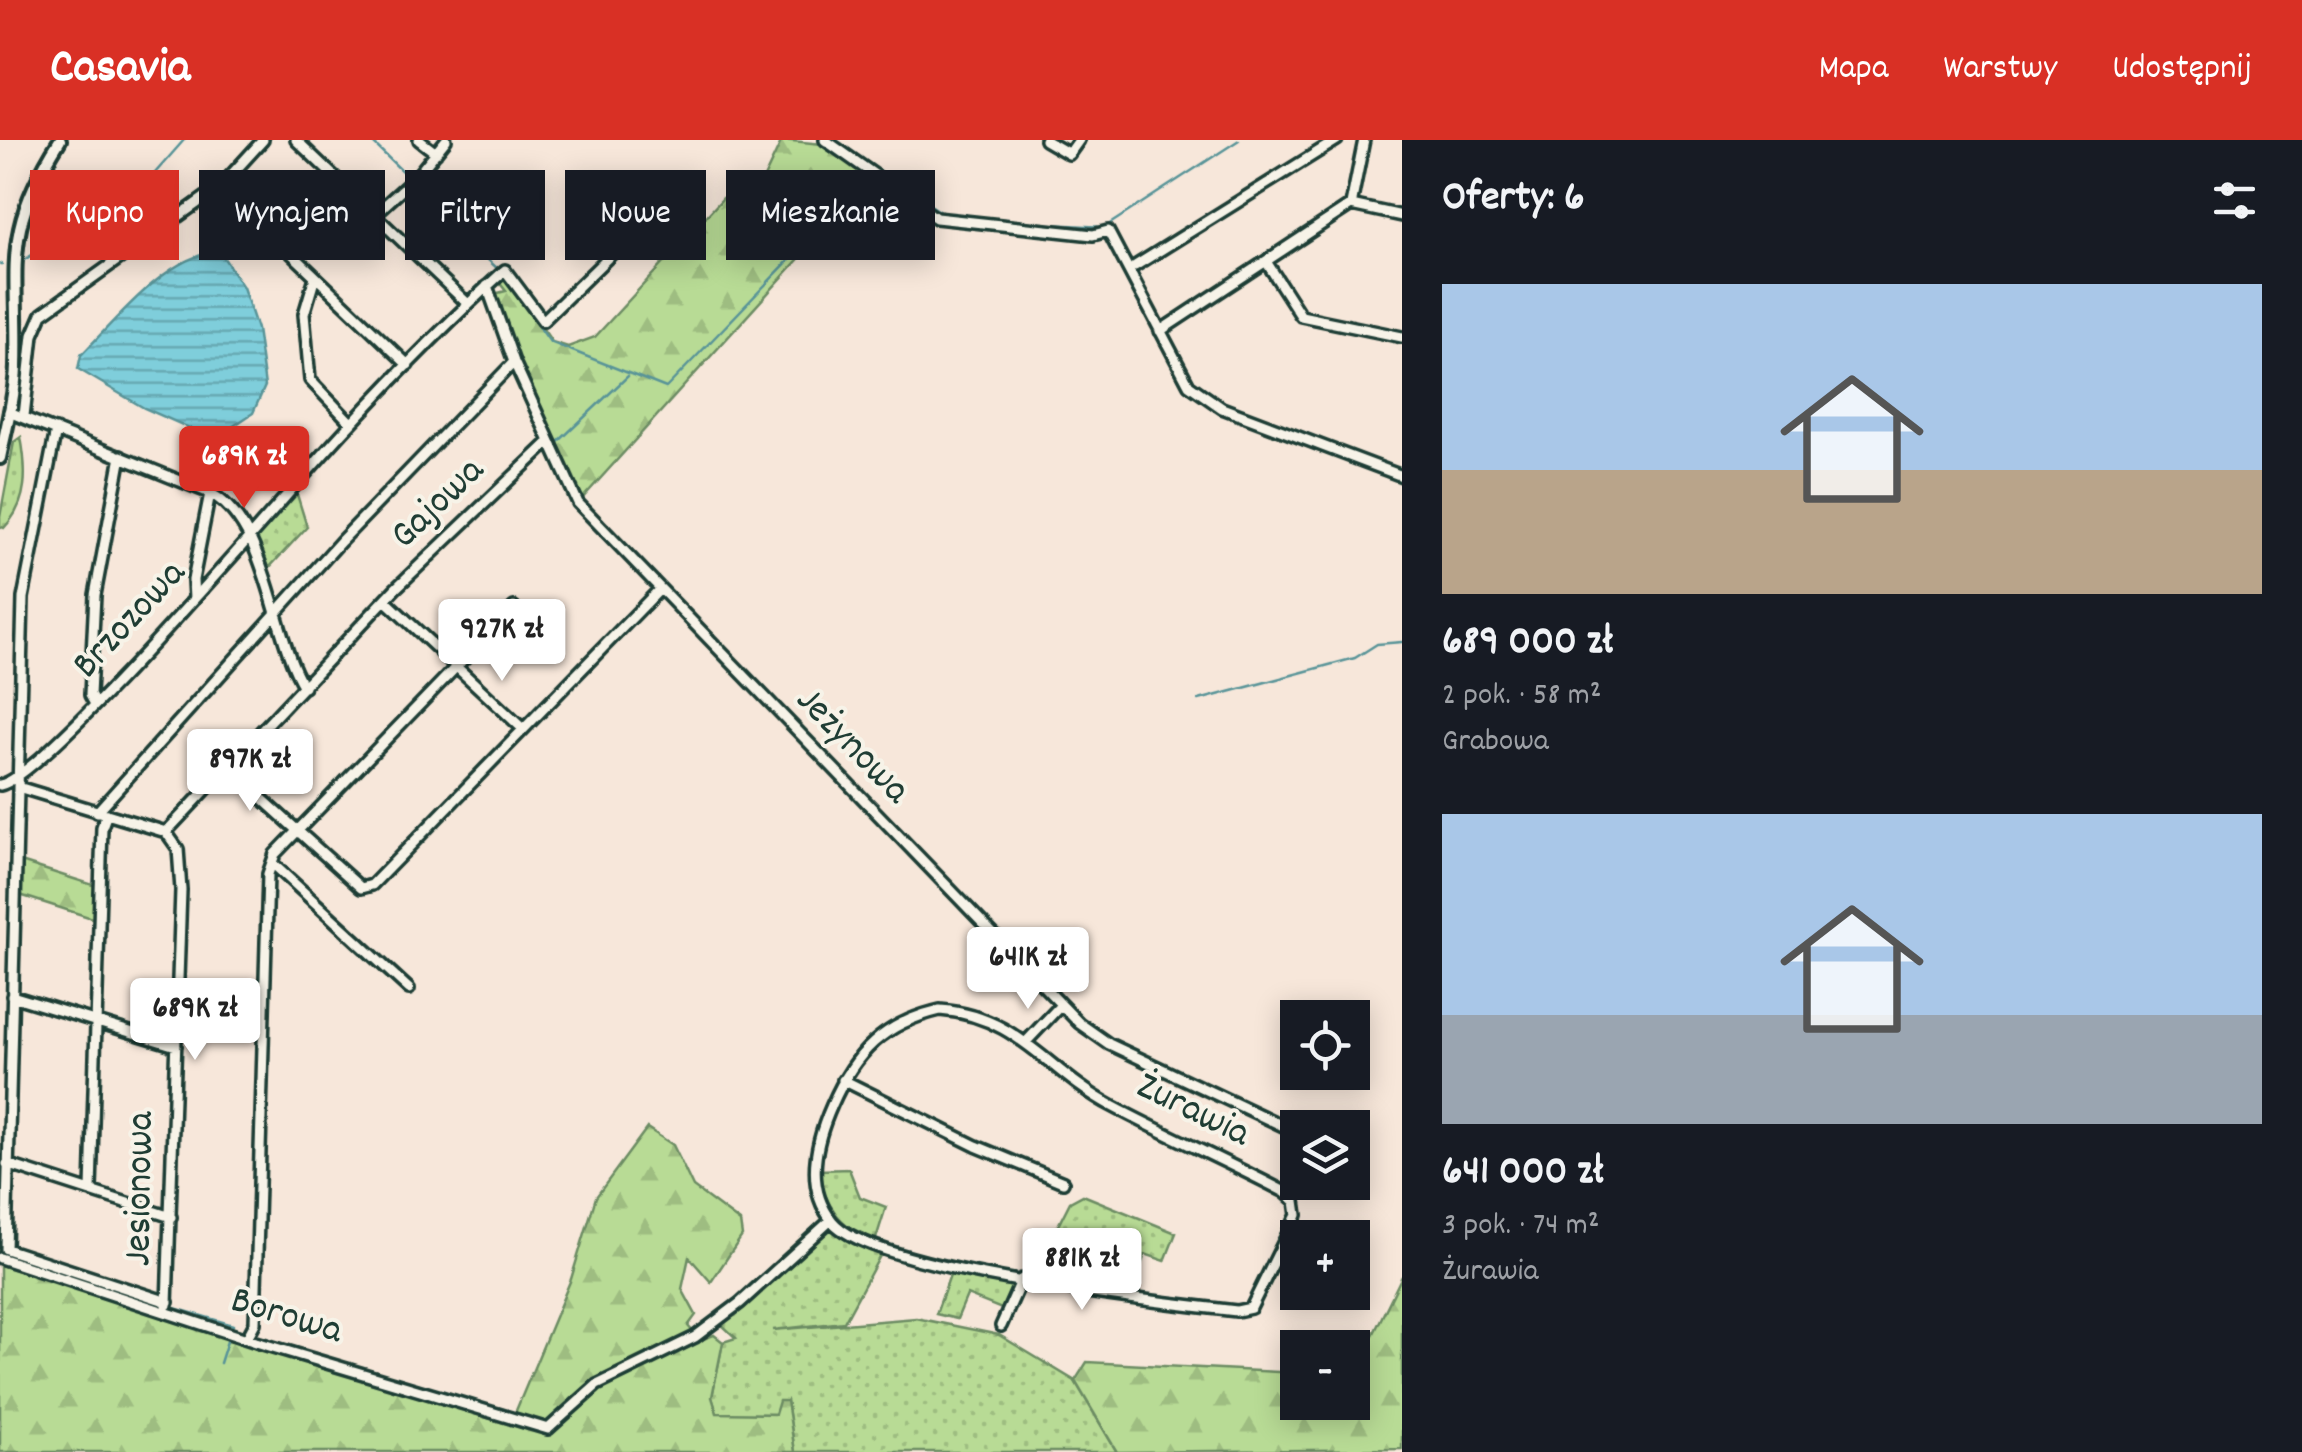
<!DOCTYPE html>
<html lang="pl">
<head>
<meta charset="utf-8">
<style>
	:root { --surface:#171b24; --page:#242831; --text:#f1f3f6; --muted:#9ea1a6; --accent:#d93025 }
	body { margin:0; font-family:Dekko,sans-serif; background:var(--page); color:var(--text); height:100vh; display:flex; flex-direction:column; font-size:38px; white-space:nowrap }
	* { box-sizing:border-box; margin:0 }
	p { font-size:32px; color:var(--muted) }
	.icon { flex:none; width:55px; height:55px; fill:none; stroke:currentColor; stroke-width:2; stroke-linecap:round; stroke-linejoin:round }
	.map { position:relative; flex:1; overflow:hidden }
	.panel { display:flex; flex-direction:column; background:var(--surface); width:900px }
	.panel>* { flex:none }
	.top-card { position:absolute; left:30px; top:30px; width:950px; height:90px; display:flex; gap:20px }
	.tools { position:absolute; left:1280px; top:860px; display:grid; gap:20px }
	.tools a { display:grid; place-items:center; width:90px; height:90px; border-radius:0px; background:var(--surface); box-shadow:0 5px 25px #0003; font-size:50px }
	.price { position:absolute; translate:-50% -85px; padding:0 22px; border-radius:10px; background:#fff; color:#222; font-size:32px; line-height:65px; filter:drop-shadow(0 2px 5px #0008) }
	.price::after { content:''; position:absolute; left:50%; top:60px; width:30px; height:22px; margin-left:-15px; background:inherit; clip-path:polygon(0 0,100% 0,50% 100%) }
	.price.on { background:var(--accent); color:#fff }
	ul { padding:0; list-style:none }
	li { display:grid; align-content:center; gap:20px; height:530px; padding:0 40px }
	li span { display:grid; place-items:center; height:310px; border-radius:0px; color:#555 }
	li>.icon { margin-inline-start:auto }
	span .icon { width:180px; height:180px; fill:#fffc; stroke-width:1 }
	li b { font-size:42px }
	h2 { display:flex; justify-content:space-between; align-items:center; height:120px; padding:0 40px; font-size:42px }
	.tag { padding:0 35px; border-radius:0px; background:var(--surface); box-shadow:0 5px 25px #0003; font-size:35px; line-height:90px }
	.tag.on { background:var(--accent); color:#fff }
	header { display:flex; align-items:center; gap:60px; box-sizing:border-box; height:140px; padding:0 50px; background:var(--accent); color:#fff }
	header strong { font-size:48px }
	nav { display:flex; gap:55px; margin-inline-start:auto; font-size:35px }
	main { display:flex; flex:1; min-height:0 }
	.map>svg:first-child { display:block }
	.grass { fill:url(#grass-dots); stroke:#6c8c64; stroke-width:2.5 }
	.forest { fill:url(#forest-firs); stroke:#6c8c64; stroke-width:2.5 }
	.water { fill:url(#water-rules); stroke:#599498; stroke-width:2.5 }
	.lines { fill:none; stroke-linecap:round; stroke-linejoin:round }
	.stream { stroke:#599498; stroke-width:2.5 }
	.minor-casing { stroke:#1f3d34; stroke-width:16 }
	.tertiary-casing { stroke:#1f3d34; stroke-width:18 }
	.minor { stroke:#f7f3e8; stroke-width:9 }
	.tertiary { stroke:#f7f3e8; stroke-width:10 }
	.labels { text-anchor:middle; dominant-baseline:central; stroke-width:8; stroke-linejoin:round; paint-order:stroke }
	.street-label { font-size:40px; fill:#1f3d34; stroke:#f7f3e8 }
</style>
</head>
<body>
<header>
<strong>Casavia</strong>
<nav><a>Mapa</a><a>Warstwy</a><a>Udostępnij</a></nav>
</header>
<main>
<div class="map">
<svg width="1402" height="1312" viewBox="0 0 1402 1312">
	<defs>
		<pattern id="grass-dots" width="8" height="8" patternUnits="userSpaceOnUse" patternTransform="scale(2.5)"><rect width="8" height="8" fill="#b8db95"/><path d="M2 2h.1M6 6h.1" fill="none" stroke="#9ebd81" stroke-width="1.8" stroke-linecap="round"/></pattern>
		<pattern id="forest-firs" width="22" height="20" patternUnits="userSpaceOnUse" patternTransform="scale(2.5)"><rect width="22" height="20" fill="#b8db95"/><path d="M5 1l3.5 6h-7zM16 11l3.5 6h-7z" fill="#9ebd81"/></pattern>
		<pattern id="water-rules" width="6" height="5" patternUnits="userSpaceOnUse" patternTransform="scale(2.5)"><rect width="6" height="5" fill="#7fcedb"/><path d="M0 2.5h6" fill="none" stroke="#67a8b2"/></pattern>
	</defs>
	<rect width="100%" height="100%" fill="#f7e7da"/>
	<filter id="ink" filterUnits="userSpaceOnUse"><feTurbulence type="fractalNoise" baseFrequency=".01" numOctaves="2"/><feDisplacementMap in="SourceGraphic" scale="20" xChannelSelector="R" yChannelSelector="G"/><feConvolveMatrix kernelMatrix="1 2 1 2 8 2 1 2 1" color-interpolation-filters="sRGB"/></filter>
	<g filter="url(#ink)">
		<!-- grass -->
		<path class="grass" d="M21 297C27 330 29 362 4 388L0 386V377L14 302Z
			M296 351 307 387 266 431 254 396Z
			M849 1029 860 1057 886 1067 874 1105C842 1084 824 1069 819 1030Z
			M1083 1055 1176 1093 1165 1121 1145 1114 1130 1155 1037 1140 1034 1133 1070 1062Z
			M835 1089 863 1106 882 1112 844 1182 773 1190 916 1178 999 1195 1075 1241 1117 1312H795L787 1261 776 1274H717L712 1257 723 1202 736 1198 720 1183 826 1091Z
			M952 1129 1014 1141 1016 1146 1004 1170 967 1155 957 1179 936 1174Z"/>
		<!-- forest -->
		<path class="forest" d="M782 0 822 4 871 39 580 361 516 219 494 154 506 151 498 141 505 134 552 202 568 207 595 197 724 57 742 43 751 53 762 42Z
			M49 33C66 49 82 53 98 67L58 94 30 73Z
			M21 722 96 746 95 779 20 755Z
			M647 988 673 1005 693 1047 740 1082 742 1096 711 1142 689 1117 682 1149 696 1175 688 1186 694 1193 689 1204 714 1195 723 1202 712 1257 717 1273 775 1274 779 1261H787L795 1312H0V1125L510 1285 571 1139 596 1057Z
			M1402 1136V1309L1117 1312 1075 1241 1087 1222 1297 1233 1298 1262H1352L1353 1236Z"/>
		<!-- water -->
		<path class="water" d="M215 113 222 115 243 147 257 189 265 246 253 273 214 299 144 268 78 229 81 215C113 183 168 114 215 113Z"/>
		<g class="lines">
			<!-- stream -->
			<path class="stream" d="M370 0 407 36
				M876 29 944 74
				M415 44 447 82 499 130
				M1011 82 1105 87 1239 0
				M21 122 148 41 184 0
				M0 124H2
				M505 139 550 202 666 248 869 37
				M556 304 628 236
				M415 436 547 312
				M1199 560 1355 518 1377 504 1402 502
				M0 1112 60 1131
				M171 1167 233 1185 231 1188
				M220 1223 229 1195"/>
			<!-- minor casing -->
			<g class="minor-casing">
				<path id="minor" d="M296 0 468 164
					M419 0 436 13
					M825 0 936 78 1093 95 1108 91 1189 245 1222 268 1402 336
					M1045 0 1069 14 1079 0
					M221 46 408 225
					M1351 65 1364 0
					M374 75 416 37 446 0
					M1267 123 1301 176 1402 197
					M1135 126 1337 0
					M315 137 304 174 310 240 351 283
					M487 146 514 222 578 363 1079 883 1109 904 1298 993
					M1160 191 1351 65 1402 76
					M9 272 210 353C269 384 271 495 304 547
					M24 276 33 195 42 174 221 46 263 0
					M56 290 23 458 6 1109 168 1162
					M194 459 193 440 210 353
					M387 462 523 589
					M95 564 90 555 95 455 121 316
					M228 628 361 748 372 745 658 451
					M0 645C46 638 298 339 349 286 399 232 451 179 505 130L543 181 633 93V82L615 64
					M18 647 166 692
					M97 672 341 401 514 222
					M166 692 395 449 549 302
					M166 692 178 709 181 750 167 1165
					M272 723 409 849
					M12 856 176 906
					M940 870C1019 876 1046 931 1112 966 1168 996 1228 1022 1285 1052L1295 1061 1297 1075 1251 1168 1237 1171C1165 1163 872 1131 832 1081 804 1046 816 1001 832 965 855 912 884 883 940 870Z
					M1025 903 1060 866
					M843 940 976 1006 1063 1042
					M7 1024 171 1077
					M91 1050 102 687 106 676
					M0 1118 256 1202 548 1289 597 1245 695 1197 740 1163 831 1080
					M1001 1186 1022 1139
					M247 1198 255 1183 268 734 275 714 514 467"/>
			</g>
			<!-- tertiary casing -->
			<g class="tertiary-casing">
				<path id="tertiary" d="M0 318C6 288 15 257 16 227 19 123 0 95 60 0"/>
			</g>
			<!-- minor -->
			<use href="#minor" class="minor"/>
			<!-- tertiary -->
			<use href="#tertiary" class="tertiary"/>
		</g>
	</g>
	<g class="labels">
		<!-- street labels -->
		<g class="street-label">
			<text transform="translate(439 365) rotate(-44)">Gajowa</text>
			<text transform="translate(131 481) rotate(-47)">Brzozowa</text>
			<text transform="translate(851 607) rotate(46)">Jeżynowa</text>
			<text transform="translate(1192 972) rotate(26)">Żurawia</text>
			<text transform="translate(142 1049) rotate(-89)">Jesionowa</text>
			<text transform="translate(286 1178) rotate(17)">Borowa</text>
		</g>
	</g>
</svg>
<div class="tools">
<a><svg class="icon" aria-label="locate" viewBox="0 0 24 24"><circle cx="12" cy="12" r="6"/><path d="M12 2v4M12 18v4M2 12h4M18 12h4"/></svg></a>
<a><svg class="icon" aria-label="layers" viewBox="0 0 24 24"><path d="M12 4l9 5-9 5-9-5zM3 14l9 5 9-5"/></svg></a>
<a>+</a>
<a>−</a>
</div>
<b class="price on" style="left:244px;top:371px">689K zł</b>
<b class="price" style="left:502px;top:544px">927K zł</b>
<b class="price" style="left:250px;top:674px">897K zł</b>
<b class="price" style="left:1028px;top:872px">641K zł</b>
<b class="price" style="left:195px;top:923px">689K zł</b>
<b class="price" style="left:1082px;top:1173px">881K zł</b>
<div class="top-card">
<a class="tag on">Kupno</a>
<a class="tag">Wynajem</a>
<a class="tag">Filtry</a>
<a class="tag">Nowe</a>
<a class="tag">Mieszkanie</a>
</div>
</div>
<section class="panel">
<h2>Oferty: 6<svg class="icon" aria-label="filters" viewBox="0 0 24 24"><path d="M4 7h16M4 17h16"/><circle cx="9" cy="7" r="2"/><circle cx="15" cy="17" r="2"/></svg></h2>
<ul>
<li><span style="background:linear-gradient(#a9c7e8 60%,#b9a48a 0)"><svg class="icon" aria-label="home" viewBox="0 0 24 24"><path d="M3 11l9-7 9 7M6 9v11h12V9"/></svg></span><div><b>689 000 zł</b><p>2 pok. · 58 m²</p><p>Grabowa</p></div></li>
<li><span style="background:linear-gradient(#a9c7e8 65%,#9aa5b1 0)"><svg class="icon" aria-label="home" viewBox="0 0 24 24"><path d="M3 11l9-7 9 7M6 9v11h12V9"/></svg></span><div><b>641 000 zł</b><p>3 pok. · 74 m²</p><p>Żurawia</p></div></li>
</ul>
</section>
</main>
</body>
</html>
